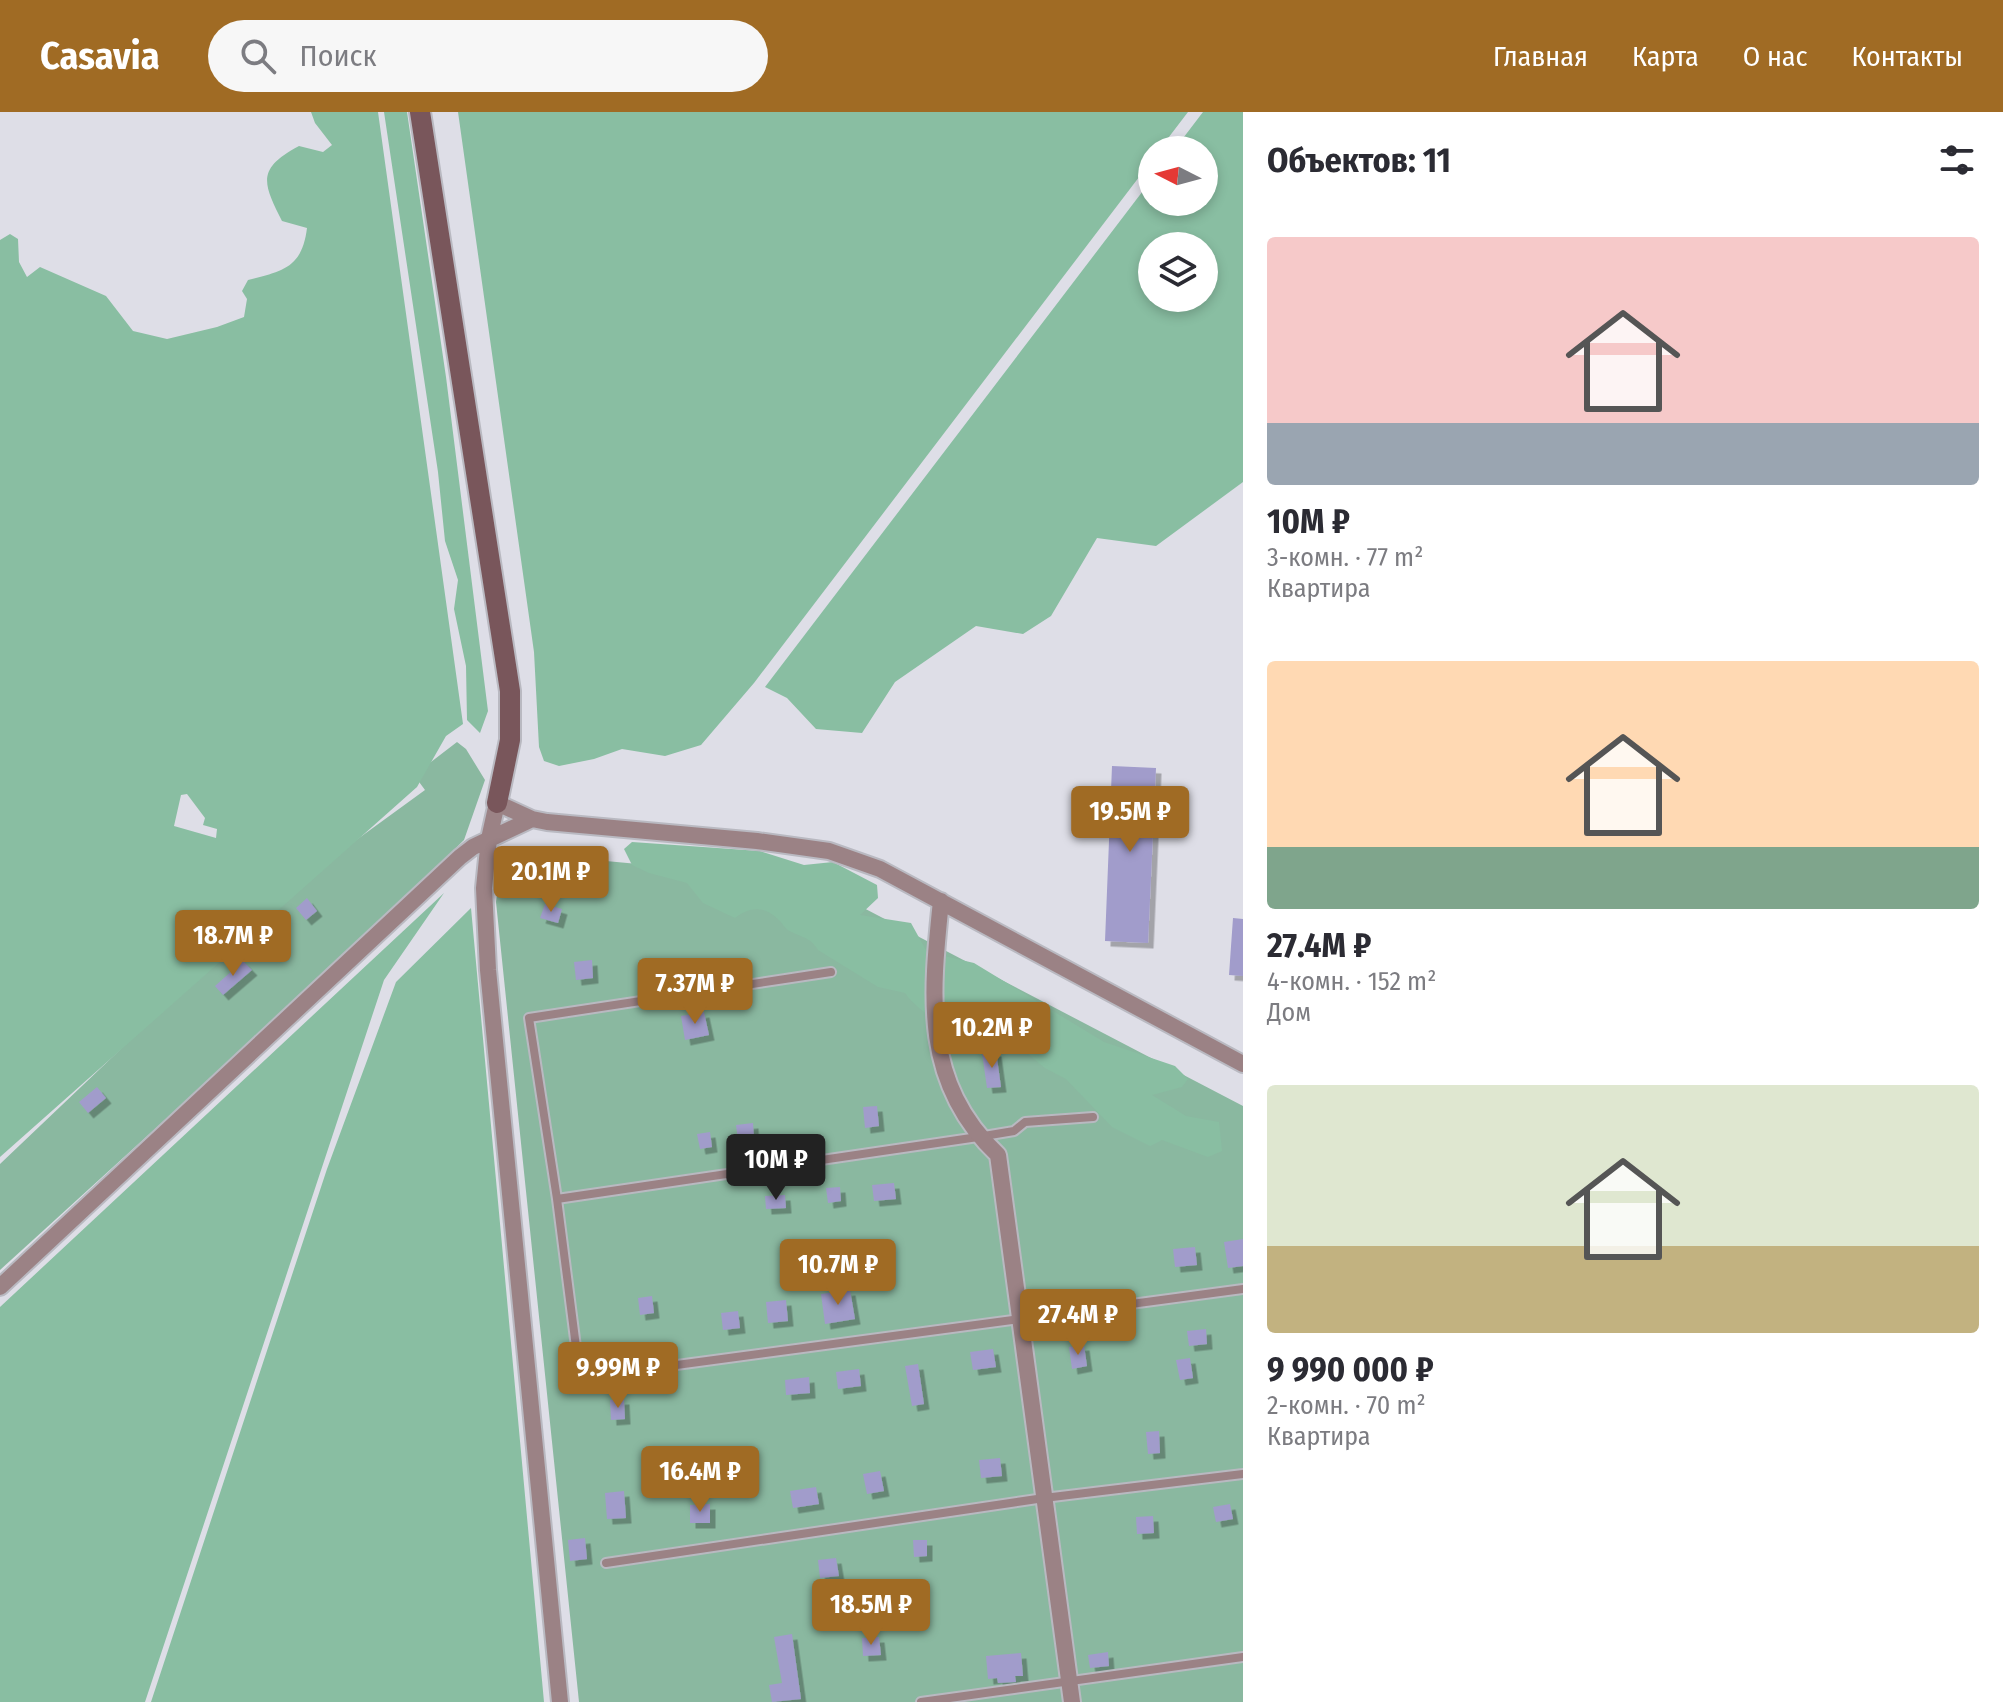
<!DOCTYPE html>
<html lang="ru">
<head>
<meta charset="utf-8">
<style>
	:root { --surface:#fff; --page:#f7f7f7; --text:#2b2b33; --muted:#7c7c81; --accent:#a06b24 }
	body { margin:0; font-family:"Fira Sans Condensed",sans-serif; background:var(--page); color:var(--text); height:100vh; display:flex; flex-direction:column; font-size:30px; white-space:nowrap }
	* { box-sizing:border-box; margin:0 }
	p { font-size:26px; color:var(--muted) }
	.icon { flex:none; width:44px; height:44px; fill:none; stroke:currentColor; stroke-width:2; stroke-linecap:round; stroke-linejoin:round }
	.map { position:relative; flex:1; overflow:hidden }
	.panel { display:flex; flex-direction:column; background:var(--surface); width:760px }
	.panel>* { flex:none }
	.needle { width:52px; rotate:276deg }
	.tools { position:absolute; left:1138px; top:24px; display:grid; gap:16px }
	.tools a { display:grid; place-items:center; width:80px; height:80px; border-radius:50%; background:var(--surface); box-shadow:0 4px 12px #0003; font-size:40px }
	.price { position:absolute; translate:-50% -68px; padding:0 18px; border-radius:8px; background:var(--accent); color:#fff; font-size:26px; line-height:52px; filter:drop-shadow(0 2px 4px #0008) }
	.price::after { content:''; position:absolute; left:50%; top:48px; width:24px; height:18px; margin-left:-12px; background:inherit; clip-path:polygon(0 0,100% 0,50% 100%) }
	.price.on { background:#222; color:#fff }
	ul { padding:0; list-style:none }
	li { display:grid; align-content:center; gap:16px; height:424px; padding:0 24px }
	li span { display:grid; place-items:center; height:248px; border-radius:8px; color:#555 }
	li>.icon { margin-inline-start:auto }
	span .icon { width:144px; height:144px; fill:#fffc; stroke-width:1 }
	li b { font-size:34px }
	h2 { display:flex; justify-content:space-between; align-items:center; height:96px; padding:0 24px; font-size:34px }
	header { display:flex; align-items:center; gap:48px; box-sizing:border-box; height:112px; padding:0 40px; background:var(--accent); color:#fff }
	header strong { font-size:38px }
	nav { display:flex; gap:44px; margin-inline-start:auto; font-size:28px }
	.search { width:560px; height:72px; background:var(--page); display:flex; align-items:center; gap:20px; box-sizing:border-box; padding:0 28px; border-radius:44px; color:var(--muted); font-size:30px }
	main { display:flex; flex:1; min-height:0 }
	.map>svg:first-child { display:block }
	.green { fill:#8ab8a0 }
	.forest { fill:#89bea2; fill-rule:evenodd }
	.building { fill:#a19ccb; filter:url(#shadow) }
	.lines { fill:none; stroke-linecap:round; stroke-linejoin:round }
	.lane-casing { stroke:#b9b9c1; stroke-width:12 }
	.street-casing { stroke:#b9b9c1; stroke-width:20 }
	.secondary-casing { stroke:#b9b9c1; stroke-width:24 }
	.lane { stroke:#9b8285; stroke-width:8 }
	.street { stroke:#9b8285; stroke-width:16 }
	.secondary { stroke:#79565b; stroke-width:20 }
</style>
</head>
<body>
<header>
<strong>Casavia</strong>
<div class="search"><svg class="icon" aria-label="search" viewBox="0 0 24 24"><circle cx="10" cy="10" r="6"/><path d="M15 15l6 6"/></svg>Поиск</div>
<nav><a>Главная</a><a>Карта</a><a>О нас</a><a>Контакты</a></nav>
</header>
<main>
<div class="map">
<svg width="1243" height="1590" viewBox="0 0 1243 1590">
	<defs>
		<filter id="shadow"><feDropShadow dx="5.5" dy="5.5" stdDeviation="0" flood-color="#0004"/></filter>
	</defs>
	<rect width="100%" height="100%" fill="#dedee7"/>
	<!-- green -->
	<path class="green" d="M457 630 466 637 485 668 464 728 367 824 0 1158V1052L289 777 425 678 414 663Z
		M520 741 810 768 1243 994V1590H579L496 790 500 761Z"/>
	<!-- forest -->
	<path class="forest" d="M311 0H378L463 612 446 624 417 675 0 1045V128L10 122 18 127 19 150 27 165 40 155 106 184 133 219 167 227 217 215 244 205 247 187 242 179 248 168C283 159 302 156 307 116L282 109C263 71 256 57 299 34L323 40 332 33 315 11ZM187 682 205 706 203 713 217 717 216 726 174 714 181 683Z
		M384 0H407L446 265 488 599 480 621 467 608 466 554 454 497 458 468 445 429 438 360Z
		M458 0H1188L1159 38H1152V48L754 571 701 633 665 644 622 637 594 647 559 654 544 649 539 635 534 540Z
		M1203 0H1243V370L1156 434 1097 426 1051 504 1023 522 976 514 895 570 862 621 816 617 787 586 765 575 1152 67V90H1204V38H1174ZM1152 134H1204V186H1152Z
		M632 730 760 739 804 753 833 750 877 773 878 786 860 803 911 811 927 840 974 851 1104 930 1175 954 1188 967 1182 975 1152 983 1186 1004 1219 1010 1222 1039 1208 1045 1162 1028 1150 1034 1112 1015 1066 967 1045 956 1004 922 984 949C964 918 926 910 905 881L878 875 818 838C810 824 801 826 788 818 785 816 782 811 779 808 765 794 750 794 735 806L703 791 687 771 649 761 632 753 624 737Z
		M444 781 384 868 145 1590H0V1195Z
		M471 796 544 1590H151L327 1057 396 870Z"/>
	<!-- building -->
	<path class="building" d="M1112 654 1156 656 1148 831 1105 829Z
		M307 786 317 799 306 808 296 796Z
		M545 792 562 797 558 811 540 806Z
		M1233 806 1243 807V864L1229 863Z
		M592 848 593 866 576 868 574 850Z
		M243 849 252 858 223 883 215 874Z
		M704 900 709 923 685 928 681 904Z
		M996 939 1001 975 987 976 982 941Z
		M97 975 106 986 88 1001 79 990Z
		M877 994 879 1014 865 1016 863 995Z
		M753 1011 754 1026 738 1028 736 1013Z
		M710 1020 712 1035 700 1037 697 1022Z
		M894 1071 896 1087 874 1089 872 1073Z
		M840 1075 841 1089 828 1091 826 1076Z
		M785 1083 786 1096 766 1097 765 1084Z
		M1243 1127V1154L1228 1156 1224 1130Z
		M1195 1135 1197 1153 1175 1155 1173 1137Z
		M850 1178 855 1207 825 1212 821 1182Z
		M652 1184 654 1201 640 1203 638 1186Z
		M786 1188 788 1209 768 1211 766 1190Z
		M738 1199 740 1216 723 1218 721 1201Z
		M1206 1217 1207 1232 1189 1234 1187 1219Z
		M1084 1233 1087 1254 1072 1257 1069 1235Z
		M993 1237 996 1255 973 1258 970 1240Z
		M1190 1246 1193 1266 1180 1268 1176 1248Z
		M918 1252 924 1292 912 1294 905 1254Z
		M859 1257 861 1274 838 1277 836 1260Z
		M809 1265 810 1281 786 1283 785 1268Z
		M624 1287 625 1307 611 1308 610 1288Z
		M1159 1319 1160 1341 1148 1342 1146 1320Z
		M1000 1346 1002 1364 981 1366 979 1348Z
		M880 1359 884 1379 867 1382 863 1362Z
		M816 1375 819 1392 793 1396 790 1379Z
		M624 1379 626 1406 607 1407 605 1381Z
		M710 1392V1411H690V1393Z
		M1230 1392 1233 1407 1216 1410 1213 1395Z
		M1153 1404 1154 1421 1137 1422 1136 1405Z
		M585 1426 587 1447 570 1449 568 1428Z
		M913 1428H927V1444L914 1445Z
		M836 1446 839 1464 820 1466 818 1448Z
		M792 1522 801 1587 772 1590 769 1573 782 1571 774 1525Z
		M879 1525 881 1543 863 1544 862 1526Z
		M1108 1540 1109 1554 1090 1556 1088 1543Z
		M1021 1541 1023 1564H1015L1016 1570 998 1571 997 1566 988 1567 986 1544Z"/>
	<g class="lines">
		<!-- lane casing -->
		<g class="lane-casing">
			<path id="lane" d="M831 860 529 906 557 1087 580 1266 1243 1177
				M557 1087 978 1025 1014 1019 1025 1010 1093 1005
				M606 1451 1044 1386 1243 1362
				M921 1590 1243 1545"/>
		</g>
		<!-- street casing -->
		<g class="street-casing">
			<path id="street" d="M941 789C931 885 922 971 998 1043L1072 1590
				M0 1175 460 745 473 735 532 707
				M560 1590 488 858 484 776 489 727 497 691 532 707 547 710 757 729 829 739 880 757 1243 952"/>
		</g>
		<!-- secondary casing -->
		<g class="secondary-casing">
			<path id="secondary" d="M420 0 510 579V628L497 691"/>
		</g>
		<!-- lane -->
		<use href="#lane" class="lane"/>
		<!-- street -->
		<use href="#street" class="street"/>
		<!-- secondary -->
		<use href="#secondary" class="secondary"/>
	</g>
</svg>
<div class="tools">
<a><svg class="needle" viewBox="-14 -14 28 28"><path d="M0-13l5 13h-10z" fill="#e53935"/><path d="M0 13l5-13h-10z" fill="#7c7c81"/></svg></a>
<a><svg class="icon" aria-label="layers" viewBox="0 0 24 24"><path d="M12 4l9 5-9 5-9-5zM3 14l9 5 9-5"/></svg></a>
</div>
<b class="price" style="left:1130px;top:742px">19.5M ₽</b>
<b class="price" style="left:551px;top:802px">20.1M ₽</b>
<b class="price" style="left:233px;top:866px">18.7M ₽</b>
<b class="price" style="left:695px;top:914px">7.37M ₽</b>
<b class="price" style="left:992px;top:958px">10.2M ₽</b>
<b class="price on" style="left:776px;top:1090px">10M ₽</b>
<b class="price" style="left:838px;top:1195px">10.7M ₽</b>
<b class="price" style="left:1078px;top:1245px">27.4M ₽</b>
<b class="price" style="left:618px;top:1298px">9.99M ₽</b>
<b class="price" style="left:700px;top:1402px">16.4M ₽</b>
<b class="price" style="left:871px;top:1535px">18.5M ₽</b>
</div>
<section class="panel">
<h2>Объектов: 11<svg class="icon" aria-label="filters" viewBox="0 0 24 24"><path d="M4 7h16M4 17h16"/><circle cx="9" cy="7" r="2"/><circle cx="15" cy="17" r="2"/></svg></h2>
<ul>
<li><span style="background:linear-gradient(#f6c9c9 75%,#9aa5b1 0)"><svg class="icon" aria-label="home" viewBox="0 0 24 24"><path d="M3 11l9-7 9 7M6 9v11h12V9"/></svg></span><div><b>10M ₽</b><p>3-комн. · 77 m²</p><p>Квартира</p></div></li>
<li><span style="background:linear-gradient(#ffd9b3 75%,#7fa58c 0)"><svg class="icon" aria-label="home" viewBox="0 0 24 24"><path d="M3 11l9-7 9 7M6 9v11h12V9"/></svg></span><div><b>27.4M ₽</b><p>4-комн. · 152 m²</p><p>Дом</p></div></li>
<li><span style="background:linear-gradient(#dfe7d0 65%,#c2b280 0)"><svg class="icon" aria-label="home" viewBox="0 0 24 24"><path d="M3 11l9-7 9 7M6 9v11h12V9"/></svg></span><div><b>9 990 000 ₽</b><p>2-комн. · 70 m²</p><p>Квартира</p></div></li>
</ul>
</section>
</main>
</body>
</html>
